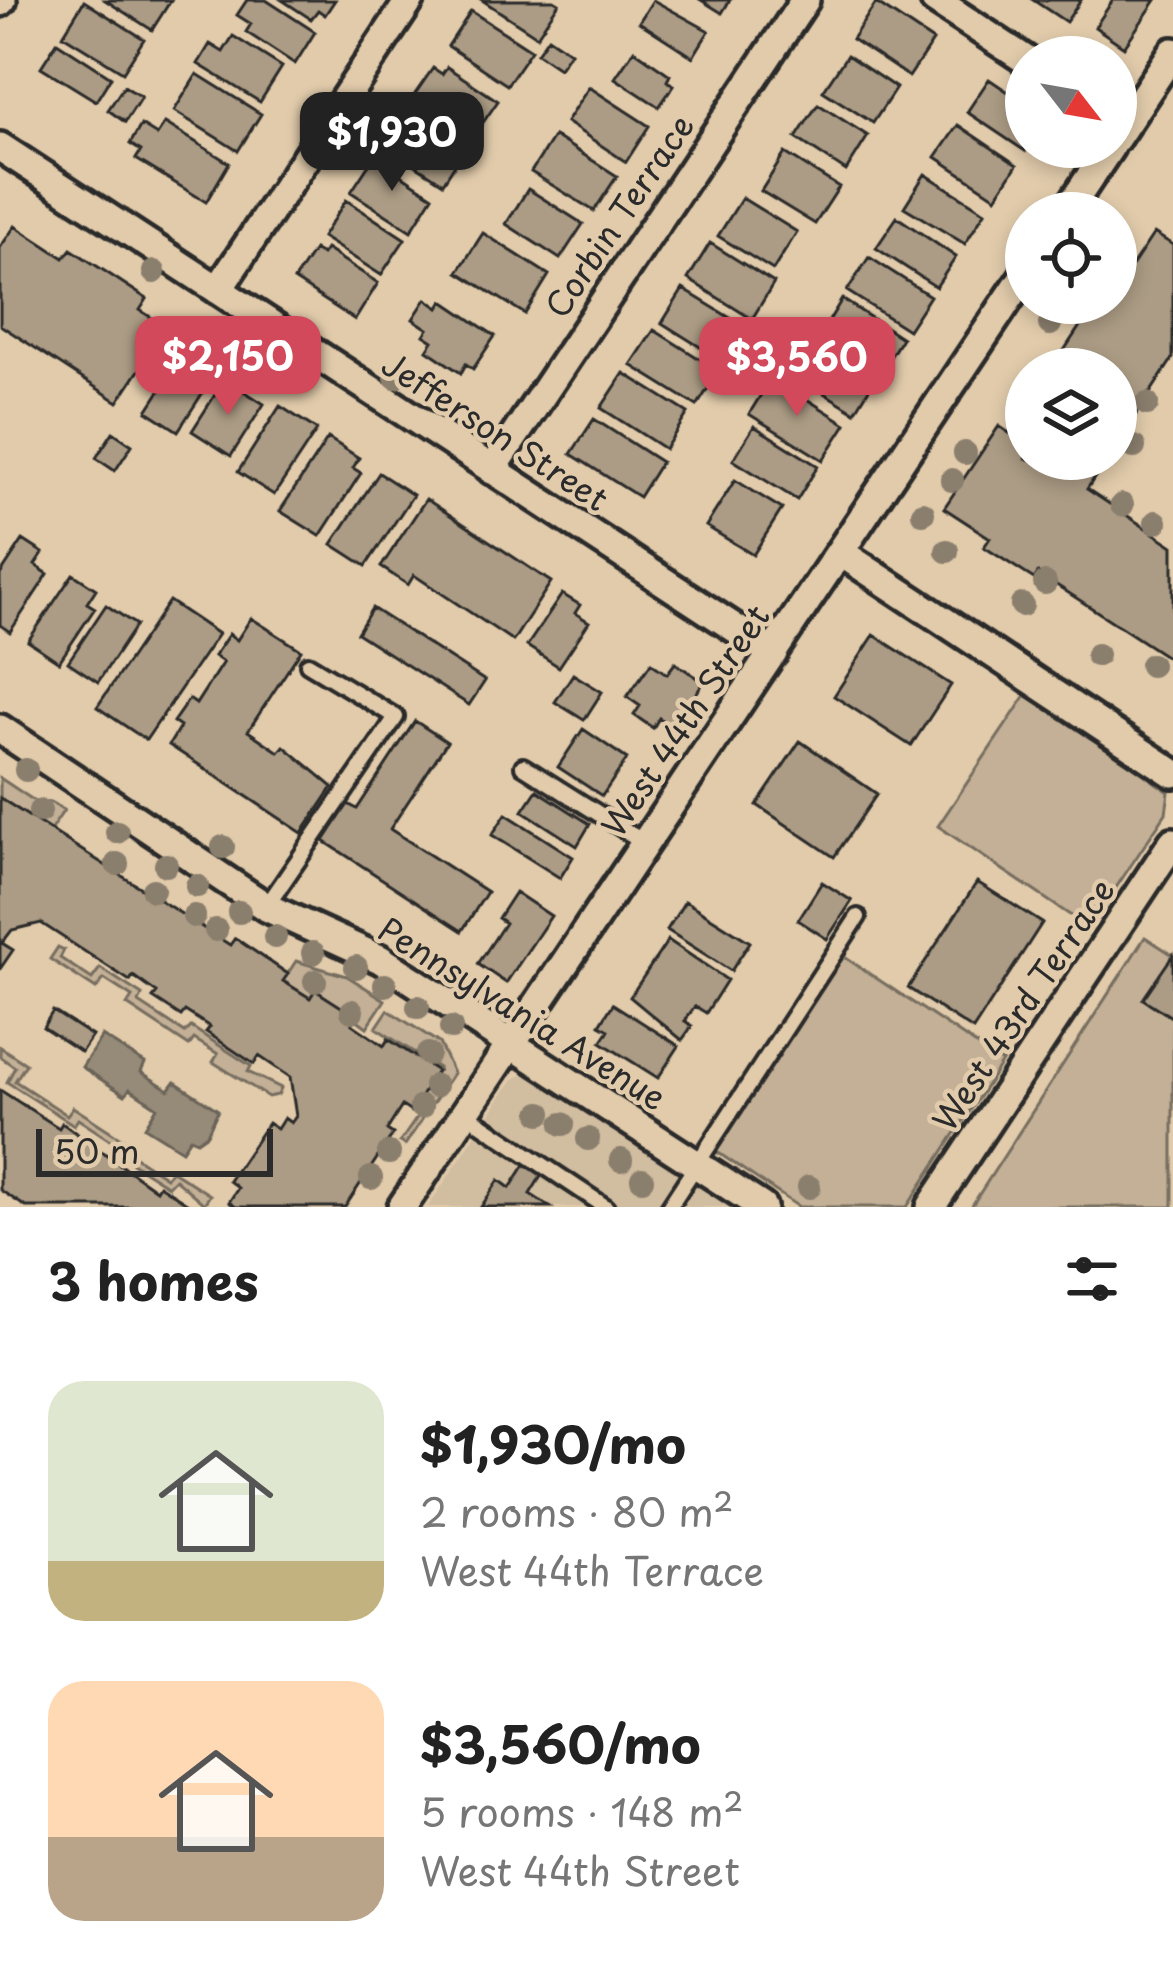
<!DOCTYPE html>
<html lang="en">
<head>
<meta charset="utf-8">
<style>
	:root { --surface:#fff; --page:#f2f2f2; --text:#222; --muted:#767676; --accent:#d1495b }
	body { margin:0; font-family:"Playpen Sans",sans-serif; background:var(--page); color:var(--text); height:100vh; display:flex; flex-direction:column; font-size:45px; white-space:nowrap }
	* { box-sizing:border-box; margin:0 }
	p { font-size:39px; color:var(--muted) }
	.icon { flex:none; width:66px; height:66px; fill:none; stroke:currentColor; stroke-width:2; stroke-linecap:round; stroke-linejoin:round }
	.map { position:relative; height:1207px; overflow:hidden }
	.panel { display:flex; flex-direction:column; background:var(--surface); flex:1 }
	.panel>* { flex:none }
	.needle { width:78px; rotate:121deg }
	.fabs { position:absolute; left:1005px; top:36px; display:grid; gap:24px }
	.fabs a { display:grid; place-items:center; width:132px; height:132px; border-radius:50%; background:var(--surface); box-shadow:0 6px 18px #0003; font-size:60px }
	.scale { position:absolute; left:36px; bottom:30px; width:237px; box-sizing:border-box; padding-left:12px; border:6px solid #2b2b2b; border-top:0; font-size:33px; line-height:42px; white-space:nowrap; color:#2b2b2b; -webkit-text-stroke:9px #e1cbab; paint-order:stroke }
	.price { position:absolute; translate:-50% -102px; padding:0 27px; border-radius:24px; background:var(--accent); color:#fff; font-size:39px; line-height:78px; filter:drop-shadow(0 3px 6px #0008) }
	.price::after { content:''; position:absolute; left:50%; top:72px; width:36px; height:27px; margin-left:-18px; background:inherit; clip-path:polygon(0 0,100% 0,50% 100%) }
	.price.selected { background:#222; color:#fff }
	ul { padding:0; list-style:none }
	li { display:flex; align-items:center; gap:36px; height:300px; padding:0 48px }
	li span { display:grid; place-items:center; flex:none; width:336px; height:240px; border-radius:36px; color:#555 }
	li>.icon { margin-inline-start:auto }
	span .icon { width:144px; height:144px; fill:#fffc; stroke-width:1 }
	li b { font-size:51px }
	h2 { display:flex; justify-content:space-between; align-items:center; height:144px; padding:0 48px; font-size:51px }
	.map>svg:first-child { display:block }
	.built { fill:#d1bda0 }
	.green { fill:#c3b096; stroke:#776e60; stroke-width:3 }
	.water { fill:#968a78; stroke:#6b6459; stroke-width:3 }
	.building { fill:#ac9c85; stroke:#2b2b2b; stroke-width:3 }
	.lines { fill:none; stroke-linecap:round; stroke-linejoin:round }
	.service-casing { stroke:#2b2b2b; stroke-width:22 }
	.minor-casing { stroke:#2b2b2b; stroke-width:36 }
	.service { stroke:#e1cbab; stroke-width:14 }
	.minor { stroke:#e1cbab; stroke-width:27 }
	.tree { fill:#8a7e6d }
	.labels { text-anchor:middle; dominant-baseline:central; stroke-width:9; stroke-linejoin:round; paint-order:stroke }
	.street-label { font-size:33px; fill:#2b2b2b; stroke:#e1cbab }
</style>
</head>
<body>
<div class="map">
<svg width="1173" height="1207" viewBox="0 0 1173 1207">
	<rect width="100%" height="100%" fill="#e1cbab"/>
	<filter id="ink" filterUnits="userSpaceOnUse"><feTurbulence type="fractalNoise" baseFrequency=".00833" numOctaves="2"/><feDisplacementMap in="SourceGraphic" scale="24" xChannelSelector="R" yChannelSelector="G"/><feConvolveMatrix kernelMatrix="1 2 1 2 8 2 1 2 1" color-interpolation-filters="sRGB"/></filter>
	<g filter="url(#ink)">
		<!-- built -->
		<path class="built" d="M523 1075 532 1077 729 1207H428L513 1079Z"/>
		<!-- green -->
		<path class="green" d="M1028 692 1169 792 1166 813 1089 928 938 826Z
			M0 778 36 802H50L64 810 50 831 0 798Z
			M1145 937 1173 955 1144 999 1173 1018V1207H971Z
			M58 947 64 950 60 958 92 979 100 968 142 995 139 1003 185 1033 191 1027 251 1066 248 1072 281 1088 278 1095 268 1097 213 1062 218 1054 194 1039 189 1046 127 1005 132 997 104 979 96 989 50 959Z
			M843 956 1002 1062 907 1207H799L714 1150Z
			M296 961 347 976 385 1000 367 1027 316 990 310 998 283 981Z
			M388 1010 439 1043 453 1073 405 1145 400 1142 418 1116 411 1112 438 1068 376 1028Z
			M0 1047 26 1064 15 1081 67 1115 73 1107 130 1144 126 1151 166 1177 172 1171 210 1195 204 1204 175 1179 168 1186 113 1151 116 1144 78 1119 74 1125 7 1082 15 1067 0 1057Z"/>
		<!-- water -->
		<path class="water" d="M102 1036 145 1063 141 1072 169 1090 175 1082 218 1110 207 1134 197 1141 190 1138 182 1150 145 1127 157 1107 130 1089 125 1095 82 1067Z"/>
		<!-- building -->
		<path class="building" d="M105 0H171L152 30Z
			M247 0H266L315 32 295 64 246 32 251 24 237 15Z
			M282 0H335L325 15 318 10 311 19Z
			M482 0H554L559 3 537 36Z
			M653 0 709 31 693 57 639 22Z
			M701 0H730L722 13Z
			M1033 0H1081L1066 22Z
			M1113 0H1156L1124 47 1095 27Z
			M84 1 144 39 123 72 63 35Z
			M876 3 933 41 909 77 852 39Z
			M471 11 531 50 507 85 448 46Z
			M233 36 282 67 260 102 198 64 210 44 223 52Z
			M548 37 570 52 559 68 537 53Z
			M57 42 111 77 96 101 41 67Z
			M634 50 670 75 667 81 674 85 659 107 615 78Z
			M847 55 896 88 873 123 823 91Z
			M447 67 498 101 475 134 415 94 433 68 442 74Z
			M197 74 261 114 238 151 174 111Z
			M989 79 1026 104 1025 151 967 112Z
			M124 86 141 97 125 122 108 110Z
			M589 87 649 126 626 162 566 122Z
			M818 104 868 136 846 171 796 138Z
			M405 110 465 149 443 183 383 144Z
			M165 123 229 163 206 202 136 159 141 151 130 144 141 125 157 135Z
			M958 125 1017 165 996 197 936 157Z
			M554 136 617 176 594 211 531 172Z
			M785 153 839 187 815 224 761 191Z
			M374 157 433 196 411 231 351 192Z
			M925 174 985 212 965 244 904 207Z
			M528 189 583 224 560 259 506 224Z
			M742 198 797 232 773 270 718 236Z
			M346 200 405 239 381 275 322 237Z
			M897 217 956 257 936 287 876 248Z
			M15 226 64 258 71 249 147 299 140 310 167 328 118 402 0 325V248Z
			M483 233 549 275 525 314 458 272Z
			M1154 233 1173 245V358L1116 445V369H1052L1095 303H1116V272L1126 275Z
			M710 243 774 283 752 319 688 279Z
			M326 249 378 283 355 320 294 280 314 250 322 255Z
			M869 257 930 296 908 330 847 291Z
			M683 289 745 327 724 362 662 323Z
			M426 299 439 308 443 301 495 336 473 369 466 364 461 373 427 350 433 341 424 335 428 329 413 319Z
			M842 299 902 338 882 370 822 332Z
			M654 330 719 371 697 406 631 365Z
			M811 340 875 379 855 412 791 373Z
			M189 346 220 366 178 431 147 411Z
			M624 373 688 413 665 449 601 408Z
			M772 377 846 424 823 460 749 414Z
			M225 379 264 404 231 456 192 431Z
			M280 406 317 430 274 495 238 472Z
			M1026 408V459H1107L1087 489 1173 546V661L1038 573 1034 579 984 547 990 538 944 508 999 426 1009 433Z
			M594 419 661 462 639 497 571 454Z
			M754 426 818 466 797 500 733 460Z
			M113 432 132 445 115 471 96 458Z
			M328 438 359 458 353 468 361 473 320 536 280 511Z
			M379 473 413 495 366 566 332 544Z
			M735 480 782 509 753 555 706 526Z
			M426 499 551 582 513 641 414 575 408 585 381 567Z
			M23 540 43 553 35 565 48 574 10 632 0 625V575Z
			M73 574 96 589 87 603 95 608 59 662 28 641Z
			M562 594 580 605 575 613 589 622 559 667 527 646Z
			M169 601 218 634 146 740 97 707Z
			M106 605 136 625 98 682 68 662Z
			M372 608 485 681 469 705 357 633Z
			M251 618 301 650 248 731 279 752 284 746 333 787 302 833 169 745 180 727 173 722 189 699 196 704 223 662 214 656 229 634 237 640Z
			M874 635 951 685 911 746 834 696Z
			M651 663 667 674 675 663 704 682 673 728 659 718 653 728 634 715 640 706 627 697Z
			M573 674 602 692 584 720 555 702Z
			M415 721 447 742 390 829 487 892 462 931 324 841 348 804 357 809Z
			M583 729 627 759 602 796 558 767Z
			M800 741 877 794 834 857 757 805Z
			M537 790 590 824 577 846 523 811Z
			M0 798 230 945 235 938 288 974 283 981 310 998 315 990 357 1017 352 1024 384 1046 388 1039 437 1071 411 1112 402 1106 387 1130 393 1134 345 1207H236L229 1202 238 1188 229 1181 268 1123 277 1129 284 1118 291 1123 296 1116 290 1077 259 1056 254 1064 206 1032 210 1027 185 1011 181 1016 153 998 157 993 133 976 130 981 41 923 12 930 2 943 13 950 0 969Z
			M506 814 573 857 560 878 492 835Z
			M822 882 852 901 827 939 798 920Z
			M977 882 1042 923 973 1030 908 988Z
			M515 892 551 916 506 983 478 964 505 923 498 918Z
			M685 901 750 942 731 971 667 930Z
			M668 940 727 980 706 1013 695 1006 685 1021 692 1026 682 1040 630 997Z
			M1173 955V1018L1143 999Z
			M613 1004 679 1046 658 1078 601 1042 609 1030 600 1025Z
			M53 1011 92 1036 81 1052 43 1027Z
			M0 1090 59 1128 62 1123 156 1190 159 1185 193 1207H26L0 1190Z
			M526 1163 543 1173 530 1194 550 1207H481L499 1180 510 1188Z"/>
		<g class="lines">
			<!-- service casing -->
			<g class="service-casing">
				<path id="service" d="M523 766 645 843
					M266 907 396 717 308 664
					M465 1113 606 1207
					M669 1207 858 917"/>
			</g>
			<!-- minor casing -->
			<g class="minor-casing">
				<path id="minor" d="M935 0 1026 60
					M0 2 2 0
					M1116 138 1173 52
					M0 147 773 653
					M1066 213 1110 147
					M218 290 410 0
					M492 470 805 0
					M840 552 1173 773
					M0 729 266 907 380 959 762 1207
					M402 1207 1026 273
					M931 1207 1173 842"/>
			</g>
			<!-- service -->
			<use href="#service" class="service"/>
			<!-- minor -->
			<use href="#minor" class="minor"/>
		</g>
		<!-- trees -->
		<g class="tree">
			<circle cx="154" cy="272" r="12"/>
			<circle cx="1050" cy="324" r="12"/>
			<circle cx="396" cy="377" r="12"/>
			<circle cx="1147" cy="404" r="12"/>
			<circle cx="1134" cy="447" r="12"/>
			<circle cx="965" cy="453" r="12"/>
			<circle cx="952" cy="480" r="12"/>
			<circle cx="1122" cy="505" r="12"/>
			<circle cx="923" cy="513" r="12"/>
			<circle cx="1156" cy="522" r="12"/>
			<circle cx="947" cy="551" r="12"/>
			<circle cx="1045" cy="583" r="12"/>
			<circle cx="1022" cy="605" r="12"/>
			<circle cx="1097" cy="655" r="12"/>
			<circle cx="1151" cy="665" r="12"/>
			<circle cx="26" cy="770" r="12"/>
			<circle cx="40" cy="811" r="12"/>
			<circle cx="117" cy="832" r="12"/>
			<circle cx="223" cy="847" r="12"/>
			<circle cx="117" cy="864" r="12"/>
			<circle cx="166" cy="865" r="12"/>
			<circle cx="197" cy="886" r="12"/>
			<circle cx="153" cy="890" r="12"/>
			<circle cx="239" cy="912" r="12"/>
			<circle cx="194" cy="916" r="12"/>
			<circle cx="216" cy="930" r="12"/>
			<circle cx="275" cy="937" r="12"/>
			<circle cx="313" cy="953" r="12"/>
			<circle cx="356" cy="967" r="12"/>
			<circle cx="315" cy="981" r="12"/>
			<circle cx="385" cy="985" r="12"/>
			<circle cx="418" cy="1007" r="12"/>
			<circle cx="352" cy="1011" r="12"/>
			<circle cx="451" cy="1028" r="12"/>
			<circle cx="428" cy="1054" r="12"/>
			<circle cx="435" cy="1086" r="12"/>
			<circle cx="421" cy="1107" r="12"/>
			<circle cx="541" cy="1113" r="12"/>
			<circle cx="563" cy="1124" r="12"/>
			<circle cx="588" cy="1139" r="12"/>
			<circle cx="389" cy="1153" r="12"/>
			<circle cx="621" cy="1160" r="12"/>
			<circle cx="371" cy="1178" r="12"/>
			<circle cx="642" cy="1179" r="12"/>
			<circle cx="809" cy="1187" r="12"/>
		</g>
	</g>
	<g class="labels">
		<!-- street labels -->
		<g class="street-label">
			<text transform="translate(618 215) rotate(-56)">Corbin Terrace</text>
			<text transform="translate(496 430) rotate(33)">Jefferson Street</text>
			<text transform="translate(684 720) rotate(-56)">West 44th Street</text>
			<text transform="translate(1022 1004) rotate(-56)">West 43rd Terrace</text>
			<text transform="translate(523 1012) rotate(32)">Pennsylvania Avenue</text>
		</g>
	</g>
</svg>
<div class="fabs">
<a><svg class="needle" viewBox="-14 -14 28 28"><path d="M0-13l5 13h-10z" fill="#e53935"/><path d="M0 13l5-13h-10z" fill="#767676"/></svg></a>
<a><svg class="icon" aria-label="locate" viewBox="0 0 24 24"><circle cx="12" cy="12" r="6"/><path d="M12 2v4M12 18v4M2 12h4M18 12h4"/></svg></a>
<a><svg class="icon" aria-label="layers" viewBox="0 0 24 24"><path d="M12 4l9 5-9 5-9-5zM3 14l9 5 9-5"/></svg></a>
</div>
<div class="scale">50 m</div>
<b class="price selected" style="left:392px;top:194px">$1,930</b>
<b class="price" style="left:228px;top:418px">$2,150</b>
<b class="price" style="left:797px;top:419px">$3,560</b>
</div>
<section class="panel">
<h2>3 homes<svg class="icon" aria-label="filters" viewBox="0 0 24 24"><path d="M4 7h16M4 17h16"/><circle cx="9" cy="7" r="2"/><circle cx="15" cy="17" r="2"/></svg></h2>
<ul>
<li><span style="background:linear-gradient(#dfe7d0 75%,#c2b280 0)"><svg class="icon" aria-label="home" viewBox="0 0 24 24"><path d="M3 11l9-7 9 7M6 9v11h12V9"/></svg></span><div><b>$1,930/mo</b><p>2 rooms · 80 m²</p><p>West 44th Terrace</p></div></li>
<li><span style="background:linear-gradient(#ffd9b3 65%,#b9a48a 0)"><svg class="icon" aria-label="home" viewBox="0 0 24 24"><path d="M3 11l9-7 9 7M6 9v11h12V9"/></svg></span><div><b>$3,560/mo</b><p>5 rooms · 148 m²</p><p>West 44th Street</p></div></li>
</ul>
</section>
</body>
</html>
